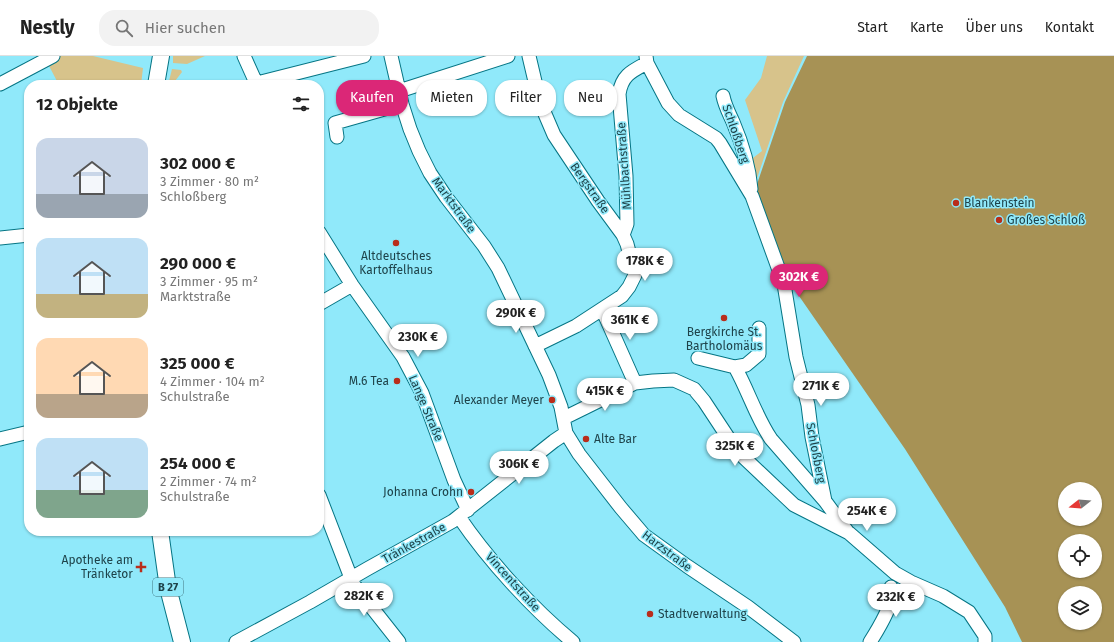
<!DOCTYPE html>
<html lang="de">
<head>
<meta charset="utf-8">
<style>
	:root { --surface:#fff; --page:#f2f2f2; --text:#222; --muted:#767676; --line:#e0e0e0; --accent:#db2777 }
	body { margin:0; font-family:"Fira Sans",sans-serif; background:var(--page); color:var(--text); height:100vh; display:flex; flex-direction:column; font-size:15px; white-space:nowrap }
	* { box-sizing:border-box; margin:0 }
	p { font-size:13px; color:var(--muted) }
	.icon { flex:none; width:22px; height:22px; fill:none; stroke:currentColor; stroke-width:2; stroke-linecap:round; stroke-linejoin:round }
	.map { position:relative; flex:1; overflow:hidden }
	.side { position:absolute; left:24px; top:24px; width:300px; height:456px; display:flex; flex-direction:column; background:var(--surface); border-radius:16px; box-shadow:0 1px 3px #0004 }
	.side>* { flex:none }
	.banner { position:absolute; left:336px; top:24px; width:380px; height:36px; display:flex; gap:8px }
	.needle { width:26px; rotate:253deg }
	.buttons { position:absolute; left:1058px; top:426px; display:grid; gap:8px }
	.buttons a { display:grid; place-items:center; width:44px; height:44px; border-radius:50%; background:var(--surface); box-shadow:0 1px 3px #0004; font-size:20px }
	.price { position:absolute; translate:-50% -34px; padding:0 9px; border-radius:14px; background:#fff; color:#222; font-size:13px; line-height:26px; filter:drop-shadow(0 1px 2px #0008) }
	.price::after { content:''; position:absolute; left:50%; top:24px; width:12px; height:9px; margin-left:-6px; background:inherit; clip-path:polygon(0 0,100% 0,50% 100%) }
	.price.current { background:var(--accent); color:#fff }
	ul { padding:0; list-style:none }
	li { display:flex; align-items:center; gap:12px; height:100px; padding:0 12px }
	li span { display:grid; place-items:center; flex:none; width:112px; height:80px; border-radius:12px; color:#555 }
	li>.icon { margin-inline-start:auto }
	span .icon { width:48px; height:48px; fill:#fffc; stroke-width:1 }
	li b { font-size:17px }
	h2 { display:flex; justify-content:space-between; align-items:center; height:48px; padding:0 12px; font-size:17px }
	.tag { padding:0 14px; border-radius:16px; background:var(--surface); box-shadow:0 1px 3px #0004; font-size:14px; line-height:36px }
	.tag.current { background:var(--accent); color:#fff }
	header { display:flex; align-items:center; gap:24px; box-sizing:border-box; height:56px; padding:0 20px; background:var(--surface); border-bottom:1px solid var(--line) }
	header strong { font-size:19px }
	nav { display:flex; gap:22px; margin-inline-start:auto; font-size:14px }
	.search { width:280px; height:36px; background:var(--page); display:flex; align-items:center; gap:10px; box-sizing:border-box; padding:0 14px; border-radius:16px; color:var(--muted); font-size:15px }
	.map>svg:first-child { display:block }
	.green { fill:#d7c38b }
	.forest { fill:#a79255; fill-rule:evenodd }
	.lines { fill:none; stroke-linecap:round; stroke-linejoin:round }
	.minor-casing { stroke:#057584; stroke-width:15 }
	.major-casing { stroke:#057584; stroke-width:18 }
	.minor { stroke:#fff; stroke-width:13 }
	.major { stroke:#fff; stroke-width:16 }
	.poi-dot { fill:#b92d1b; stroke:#90e9fa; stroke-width:1.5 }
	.labels { text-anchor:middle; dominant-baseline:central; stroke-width:3; stroke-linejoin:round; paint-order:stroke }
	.shield { fill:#90e9fa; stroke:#40757f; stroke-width:1 }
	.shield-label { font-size:11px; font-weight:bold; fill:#1e434a }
	.street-label { font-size:12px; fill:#1e434a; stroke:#90e9fa }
	.poi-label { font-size:12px; fill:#1e434a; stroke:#90e9fa; text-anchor:start }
</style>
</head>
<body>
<header>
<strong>Nestly</strong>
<div class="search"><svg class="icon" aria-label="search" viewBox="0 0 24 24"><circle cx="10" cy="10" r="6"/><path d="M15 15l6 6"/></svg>Hier suchen</div>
<nav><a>Start</a><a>Karte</a><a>Über uns</a><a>Kontakt</a></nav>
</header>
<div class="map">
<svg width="1114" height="586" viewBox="0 0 1114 586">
	<rect width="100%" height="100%" fill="#90e9fa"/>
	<!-- green -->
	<path class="green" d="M60 0H93L143 12 141 29H59L47 6Z
		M173 0H205L187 8 173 7Z
		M767 0H804L783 46 754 131 749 105 762 95 745 44 761 22Z
		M172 13 181 14 182 16 172 29H168Z"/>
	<!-- forest -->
	<path class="forest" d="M807 0H1114V586H1022L1005 551 905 393 790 227 755 134 785 46ZM1065 433H1095V463H1065ZM1065 485H1095V515H1065ZM1065 537H1095V567H1065Z"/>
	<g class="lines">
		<!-- minor casing -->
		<g class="minor-casing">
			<path id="minor" d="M244 0 257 29
				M391 0 402 48 410 73 419 95 430 117 446 141 484 190 498 212 549 319 561 351 566 377 579 398 621 452 644 479 687 510 748 551 794 586
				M529 0 537 34 545 58 554 79 598 145 623 179 627 188 635 219 629 231 622 240 576 270 535 290
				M646 0 647 7 668 47 679 59 716 82 720 87 752 140 784 228 796 301 808 349 812 381 825 445
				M257 27 364 0
				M0 28 53 0
				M399 35 508 0
				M723 40C725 50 729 57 733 66 742 87 749 110 751 133
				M337 81 335 67 402 48
				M319 176 352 229 403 301 422 337 454 424 468 454
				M623 179 627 168 626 120 619 38C622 19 632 15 647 7
				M0 182 29 179
				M319 248 352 229
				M602 253 635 327
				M698 302 735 311 746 309 759 298V272
				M735 311C748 334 756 361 771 383L825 445 847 475
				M564 362 635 327 653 325 674 324 694 333 704 345 737 395 794 449 849 477 895 517 911 526 943 540 969 556 985 580V586
				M0 383 29 376
				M319 439 351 522 354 529 399 586
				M459 461C489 505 532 552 573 586
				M236 586 310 546 367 513 453 465 554 385 566 377
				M870 586C877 575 890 553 892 540 892 537 891 533 891 531"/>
		</g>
		<!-- major casing -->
		<g class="major-casing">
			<path id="major" d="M156 29 161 0
				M160 475 168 532 182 586"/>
		</g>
		<!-- minor -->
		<use href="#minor" class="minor"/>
		<!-- major -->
		<use href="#major" class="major"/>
	</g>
	<!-- markers -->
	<g class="poi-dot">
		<circle cx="956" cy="147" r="4"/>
		<circle cx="999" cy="164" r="4"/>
		<circle cx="396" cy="187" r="4"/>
		<circle cx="724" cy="262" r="4"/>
		<circle cx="397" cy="325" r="4"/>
		<circle cx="552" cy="344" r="4"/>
		<circle cx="586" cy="383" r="4"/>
		<circle cx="471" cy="436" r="4"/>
		<path d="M139 505h4v4h4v4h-4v4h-4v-4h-4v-4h4z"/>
		<circle cx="650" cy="558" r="4"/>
	</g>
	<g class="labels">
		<!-- shield labels -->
		<rect class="shield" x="153" y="522" width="30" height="18" rx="3"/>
		<g class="shield-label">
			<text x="168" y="531">B 27</text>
		</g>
		<!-- street labels -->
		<g class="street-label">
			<text transform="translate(736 78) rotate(71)">Schloßberg</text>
			<text transform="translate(624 110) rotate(-94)">Mühlbachstraße</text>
			<text transform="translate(590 132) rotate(55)">Bergstraße</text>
			<text transform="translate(454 149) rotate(54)">Marktstraße</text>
			<text transform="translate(426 352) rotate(67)">Lange Straße</text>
			<text transform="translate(816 397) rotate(79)">Schloßberg</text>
			<text transform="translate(414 487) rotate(-29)">Tränkestraße</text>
			<text transform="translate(667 495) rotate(37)">Harzstraße</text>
			<text transform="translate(513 526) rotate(48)">Vincentstraße</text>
		</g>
		<!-- poi labels -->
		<g class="poi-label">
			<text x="964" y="147">Blankenstein</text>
			<text x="1007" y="164">Großes Schloß</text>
			<text x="396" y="200" text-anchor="middle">Altdeutsches<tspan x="396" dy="14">Kartoffelhaus</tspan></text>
			<text x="724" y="276" text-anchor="middle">Bergkirche St.<tspan x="724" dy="14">Bartholomäus</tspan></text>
			<text x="389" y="325" text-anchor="end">M.6 Tea</text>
			<text x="544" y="344" text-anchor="end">Alexander Meyer</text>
			<text x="594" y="383">Alte Bar</text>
			<text x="463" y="436" text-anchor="end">Johanna Crohn</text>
			<text x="133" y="504" text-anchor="end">Apotheke am<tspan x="133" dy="14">Tränketor</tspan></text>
			<text x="658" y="558">Stadtverwaltung</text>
		</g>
	</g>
</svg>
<div class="buttons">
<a><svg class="needle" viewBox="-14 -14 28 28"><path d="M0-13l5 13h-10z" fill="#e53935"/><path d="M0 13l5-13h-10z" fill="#767676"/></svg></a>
<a><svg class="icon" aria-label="locate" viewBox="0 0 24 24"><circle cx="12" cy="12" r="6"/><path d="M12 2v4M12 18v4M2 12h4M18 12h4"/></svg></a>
<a><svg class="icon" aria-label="layers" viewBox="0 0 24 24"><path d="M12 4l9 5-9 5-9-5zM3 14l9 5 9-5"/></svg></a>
</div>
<b class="price" style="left:645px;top:226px">178K €</b>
<b class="price current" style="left:799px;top:242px">302K €</b>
<b class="price" style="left:516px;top:278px">290K €</b>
<b class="price" style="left:630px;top:285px">361K €</b>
<b class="price" style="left:418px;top:302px">230K €</b>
<b class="price" style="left:821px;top:351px">271K €</b>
<b class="price" style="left:605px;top:356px">415K €</b>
<b class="price" style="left:735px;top:411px">325K €</b>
<b class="price" style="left:519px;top:429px">306K €</b>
<b class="price" style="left:867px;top:476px">254K €</b>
<b class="price" style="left:364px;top:561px">282K €</b>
<b class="price" style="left:896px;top:562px">232K €</b>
<div class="banner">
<a class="tag current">Kaufen</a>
<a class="tag">Mieten</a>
<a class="tag">Filter</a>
<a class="tag">Neu</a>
</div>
<section class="side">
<h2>12 Objekte<svg class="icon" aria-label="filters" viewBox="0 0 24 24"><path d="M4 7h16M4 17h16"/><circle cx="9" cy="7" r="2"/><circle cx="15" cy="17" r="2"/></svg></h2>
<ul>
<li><span style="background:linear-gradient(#c9d6e8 70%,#9aa5b1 0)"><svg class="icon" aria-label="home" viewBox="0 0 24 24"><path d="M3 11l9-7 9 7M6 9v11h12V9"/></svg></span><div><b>302 000 €</b><p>3 Zimmer · 80 m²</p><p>Schloßberg</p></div></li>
<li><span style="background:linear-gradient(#bfe0f5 70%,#c2b280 0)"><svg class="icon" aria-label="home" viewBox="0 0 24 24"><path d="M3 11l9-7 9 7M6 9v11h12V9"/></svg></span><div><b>290 000 €</b><p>3 Zimmer · 95 m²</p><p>Marktstraße</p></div></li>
<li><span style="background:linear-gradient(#ffd9b3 70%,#b9a48a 0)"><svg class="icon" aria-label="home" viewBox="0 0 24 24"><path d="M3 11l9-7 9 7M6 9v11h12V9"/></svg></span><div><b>325 000 €</b><p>4 Zimmer · 104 m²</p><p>Schulstraße</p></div></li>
<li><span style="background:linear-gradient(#bfe0f5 65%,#7fa58c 0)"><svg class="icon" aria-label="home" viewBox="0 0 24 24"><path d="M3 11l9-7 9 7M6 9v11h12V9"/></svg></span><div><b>254 000 €</b><p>2 Zimmer · 74 m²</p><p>Schulstraße</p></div></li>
</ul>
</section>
</div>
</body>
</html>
